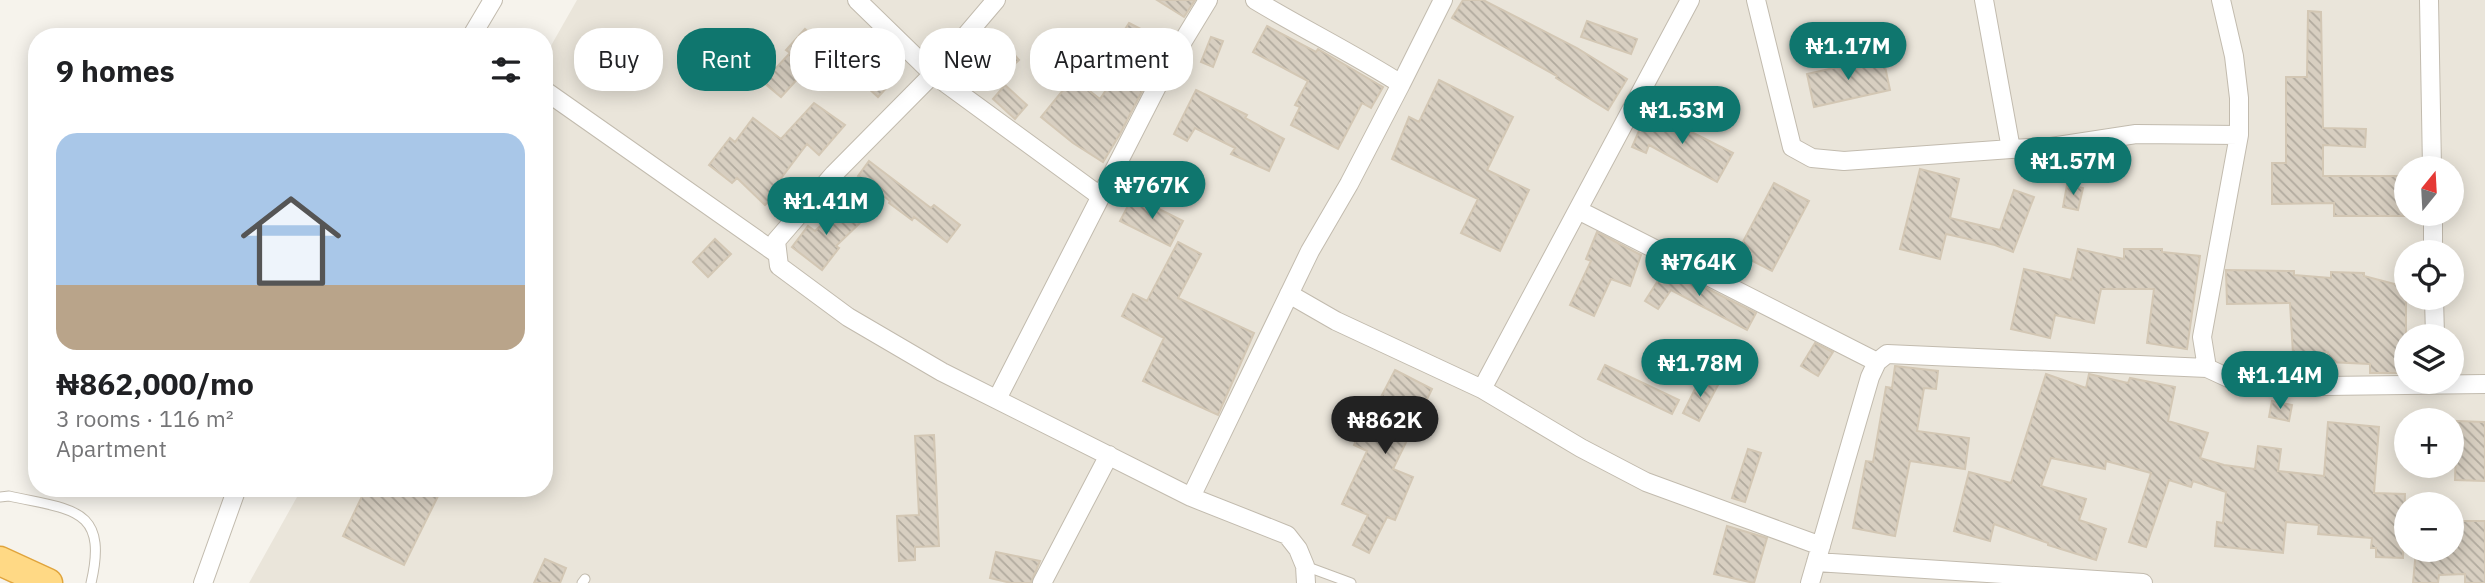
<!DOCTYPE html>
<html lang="en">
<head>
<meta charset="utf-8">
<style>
	:root { --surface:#fff; --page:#f2f2f2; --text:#202124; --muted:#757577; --line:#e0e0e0; --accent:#0f766e }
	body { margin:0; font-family:"IBM Plex Sans",sans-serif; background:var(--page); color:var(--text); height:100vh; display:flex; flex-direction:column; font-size:26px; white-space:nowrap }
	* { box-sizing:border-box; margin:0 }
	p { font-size:23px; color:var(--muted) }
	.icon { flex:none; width:38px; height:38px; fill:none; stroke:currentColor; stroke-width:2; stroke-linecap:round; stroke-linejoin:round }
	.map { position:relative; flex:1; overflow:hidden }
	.drawer { position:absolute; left:28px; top:28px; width:525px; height:469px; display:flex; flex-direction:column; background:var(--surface); border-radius:28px; box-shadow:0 4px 18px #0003 }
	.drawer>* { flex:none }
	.guide { position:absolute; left:574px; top:28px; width:665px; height:63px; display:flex; gap:14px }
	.needle { width:46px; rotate:18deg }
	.buttons { position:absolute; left:2394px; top:156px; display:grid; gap:14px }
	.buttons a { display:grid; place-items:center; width:70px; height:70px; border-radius:50%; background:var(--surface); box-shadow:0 4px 18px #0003; font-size:35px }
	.price { position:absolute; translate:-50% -60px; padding:0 16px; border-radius:24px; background:var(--accent); color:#fff; font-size:23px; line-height:46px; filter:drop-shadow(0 2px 4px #0008) }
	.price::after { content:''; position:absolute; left:50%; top:42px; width:21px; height:16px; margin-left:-10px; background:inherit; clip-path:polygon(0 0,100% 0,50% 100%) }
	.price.current { background:#222; color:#fff }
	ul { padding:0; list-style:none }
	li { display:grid; align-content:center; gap:14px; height:371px; padding:0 28px }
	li+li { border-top:2px solid var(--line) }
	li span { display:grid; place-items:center; height:217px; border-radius:21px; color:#555 }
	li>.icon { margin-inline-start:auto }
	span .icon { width:126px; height:126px; fill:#fffc; stroke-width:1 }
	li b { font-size:30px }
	h2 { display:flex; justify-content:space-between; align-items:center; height:84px; padding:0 28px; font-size:30px }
	.pill { padding:0 24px; border-radius:28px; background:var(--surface); box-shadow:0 4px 18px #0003; font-size:24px; line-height:63px }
	.pill.current { background:var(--accent); color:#fff }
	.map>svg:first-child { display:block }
	.residential { fill:#eae5da; fill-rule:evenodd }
	.building { fill:url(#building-back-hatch); stroke:#d3c7b4; stroke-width:2 }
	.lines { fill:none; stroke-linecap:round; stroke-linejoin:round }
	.service-casing { stroke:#c2bbae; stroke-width:11 }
	.minor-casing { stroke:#c2bbae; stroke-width:20 }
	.trunk-casing { stroke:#e0a43c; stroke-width:31 }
	.service { stroke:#fff; stroke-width:9 }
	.minor { stroke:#fff; stroke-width:18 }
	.trunk { stroke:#ffd985; stroke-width:28 }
</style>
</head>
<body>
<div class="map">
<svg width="2485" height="583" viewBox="0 0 2485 583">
	<defs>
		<pattern id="building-back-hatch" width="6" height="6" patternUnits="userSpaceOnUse" patternTransform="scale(1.75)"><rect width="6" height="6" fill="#d8cfc1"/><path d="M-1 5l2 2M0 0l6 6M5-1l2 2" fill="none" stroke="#b1aa9e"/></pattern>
	</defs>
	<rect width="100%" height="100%" fill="#f6f3ec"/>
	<!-- residential -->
	<path class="residential" d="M577 0H2485V583H249L302 488H544V58ZM2406 168H2452V214H2406ZM2406 252H2452V298H2406ZM2406 336H2452V382H2406ZM2406 420H2452V466H2406ZM2406 504H2452V550H2406Z"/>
	<!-- building -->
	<path class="building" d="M1157 0H1195L1184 17Z
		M1463 0H1483L1577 48 1627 79 1608 110 1556 78 1557 76 1452 18Z
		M2308 11 2321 12 2323 128 2366 129 2365 147 2323 145V176H2406V216H2334V203L2272 204V163H2286V77H2307Z
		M1587 21 1637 39 1631 54 1581 37Z
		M1129 23 1158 38 1144 62 1154 68 1120 134 1103 162 1073 143 1041 117 1073 78 1100 99 1135 46 1120 37Z
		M1267 26 1316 52 1318 49 1383 87 1371 108 1362 103 1338 149 1291 125 1300 107 1295 105 1308 81 1253 52Z
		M805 29 833 54 852 32 873 51 876 47 902 71 878 97 845 67 833 81 812 63 781 97 763 82 790 53 786 50Z
		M984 31 1002 51 1007 46 1019 60 992 85 976 67 965 77 954 66Z
		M1211 37 1223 41 1213 67 1201 62Z
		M1883 57 1890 90 1814 107 1807 74Z
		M1439 80 1513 117 1487 170 1529 190 1500 251 1461 233 1478 199 1392 159 1409 117 1419 122Z
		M1005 85 1027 105 1015 119 993 99Z
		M1196 90 1247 115 1245 118 1284 139 1269 171 1231 154 1235 148 1195 128 1187 141 1174 134Z
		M814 103 845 125 819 155 807 144 779 181 784 185 765 205 737 178 732 183 709 165 730 138 735 142 753 118 781 139Z
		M1648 110 1733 153 1717 182 1649 145 1646 153 1632 147Z
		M869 161 931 208 934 205 960 225 947 242 914 217 912 220 889 203 890 201 858 176Z
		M1920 169 1959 179 1950 218 2000 230 2014 190 2034 197 2013 252 1995 245 1946 234 1940 259 1900 249Z
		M1774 183 1809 201 1772 271 1737 253Z
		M2067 185 2083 188 2078 210 2063 207Z
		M1133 196 1183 221 1170 246 1120 221Z
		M844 204 861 222 836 246 839 248 822 270 792 247 808 226 815 231Z
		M1597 232 1641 255 1630 286 1611 279 1594 316 1570 305 1591 261 1586 259Z
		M715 239 731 254 708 277 693 262Z
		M1178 242 1201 254 1178 298 1254 333 1218 415 1143 381 1164 338 1122 316 1133 294 1147 301Z
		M2078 249 2124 259V249H2162V252L2200 256 2187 349 2147 343 2154 289H2101L2094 323 2055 315 2050 338 2011 329 2024 269 2071 280Z
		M1666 268 1756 313 1747 330 1671 290 1658 309 1645 301Z
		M2226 270 2294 271V275L2331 278V272L2364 273V276L2406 287V373H2370V364L2328 362V352L2293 354 2290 303 2227 304Z
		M1815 343 1833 352 1818 376 1801 366Z
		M1605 365 1679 400 1672 414 1598 379Z
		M1895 366 1938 371 1936 389 1924 388 1917 431 1969 438 1965 469 1910 461 1895 536 1853 528 1866 461 1873 462 1886 387 1892 388Z
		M1395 370 1432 389 1393 469 1413 477 1395 520 1387 517 1369 553 1353 545 1368 515 1342 504 1367 451 1354 445 1365 421 1368 422Z
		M2046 374 2086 388 2089 374 2128 383 2130 378 2175 387 2168 421 2208 433 2200 458 2224 465 2255 469 2258 446 2281 449 2278 471 2324 476 2328 422 2379 427 2374 493 2405 494 2403 558 2376 557V548H2371L2372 538 2318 534 2319 525 2286 522 2283 553 2215 546 2217 522 2223 523 2226 492 2193 481 2191 487 2169 480 2146 547 2129 542 2151 473 2106 461 2105 469 2051 458 2041 486 2086 499 2079 520 2106 529 2096 560 2048 545V543L1994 524 1990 541 1954 531 1969 472 2011 483Z
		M1701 377 1718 385 1699 421 1683 413Z
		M2272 401 2292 405 2289 421 2269 417Z
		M2457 421 2485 422V481L2455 480Z
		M934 435 939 546 915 547V560L899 561 897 516 919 515 915 436Z
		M1748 449 1761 453 1745 502 1732 498Z
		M366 488H442L404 565 343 536Z
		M2455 521H2485V583H2465V574L2439 575 2438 583H2413L2416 550H2455Z
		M1727 526 1767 538 1754 583 1714 574Z
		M996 552 1040 561 1031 583H1011L990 578Z
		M545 559 566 568 560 583H534Z"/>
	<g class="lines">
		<!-- service casing -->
		<g class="service-casing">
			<path id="service" d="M0 497 9 496C70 510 109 506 91 583
				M1305 566 1351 583
				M582 583 585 579"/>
		</g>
		<!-- minor casing -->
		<g class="minor-casing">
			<path id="minor" d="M857 0 933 74 1100 196
				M996 0 933 74 834 174 776 241 779 266 848 317 942 372 1191 497 1287 535 1298 549 1305 566 1306 583
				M1756 0 1792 147 1812 158 1844 161 2011 149
				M1984 0 2011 149 2051 147 2136 134 2239 135
				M2221 0 2234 56 2239 98V135L2202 337 2207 368 2248 387 2485 384
				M2429 0 2432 168
				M471 37 493 0
				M1401 84 1443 0
				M544 90 776 253
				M1578 210 1877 362
				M2433 214V252
				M1289 294 1336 321 1482 389 1581 448 1646 482 1821 546
				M2434 298 2435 336
				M1482 389 1690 0
				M997 399 1166 69 1208 0
				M1191 497 1310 251 1349 184 1401 84C1354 54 1303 29 1255 0
				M1816 562 2143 583
				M203 583 237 488
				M1042 583 1109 455
				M1810 583 1870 377 1877 362 1887 354 2207 368"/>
		</g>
		<!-- trunk casing -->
		<g class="trunk-casing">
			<path id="trunk" d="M0 561 48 583"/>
		</g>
		<!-- service -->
		<use href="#service" class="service"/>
		<!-- minor -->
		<use href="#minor" class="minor"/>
		<!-- trunk -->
		<use href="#trunk" class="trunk"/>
	</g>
</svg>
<div class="buttons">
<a><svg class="needle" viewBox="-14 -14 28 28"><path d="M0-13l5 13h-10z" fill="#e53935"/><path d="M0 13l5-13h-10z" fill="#757577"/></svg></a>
<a><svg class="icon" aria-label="locate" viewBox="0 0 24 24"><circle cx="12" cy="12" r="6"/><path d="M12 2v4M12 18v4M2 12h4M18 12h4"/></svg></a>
<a><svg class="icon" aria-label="layers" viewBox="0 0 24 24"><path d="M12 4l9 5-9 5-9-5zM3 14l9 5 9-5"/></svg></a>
<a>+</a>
<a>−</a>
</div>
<b class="price" style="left:1848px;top:82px">₦1.17M</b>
<b class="price" style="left:1682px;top:146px">₦1.53M</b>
<b class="price" style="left:2073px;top:197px">₦1.57M</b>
<b class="price" style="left:1152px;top:221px">₦767K</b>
<b class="price" style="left:826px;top:237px">₦1.41M</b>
<b class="price" style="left:1699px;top:298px">₦764K</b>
<b class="price" style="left:1700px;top:399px">₦1.78M</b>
<b class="price" style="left:2280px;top:411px">₦1.14M</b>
<b class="price current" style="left:1385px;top:456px">₦862K</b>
<div class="guide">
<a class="pill">Buy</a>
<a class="pill current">Rent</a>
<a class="pill">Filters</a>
<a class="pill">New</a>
<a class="pill">Apartment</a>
</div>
<section class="drawer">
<h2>9 homes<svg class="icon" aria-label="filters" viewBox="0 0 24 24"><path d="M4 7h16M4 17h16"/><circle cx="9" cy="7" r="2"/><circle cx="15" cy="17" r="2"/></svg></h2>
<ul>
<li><span style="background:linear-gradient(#a9c7e8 70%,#b9a48a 0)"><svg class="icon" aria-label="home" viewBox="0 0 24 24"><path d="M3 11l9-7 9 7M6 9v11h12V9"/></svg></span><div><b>₦862,000/mo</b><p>3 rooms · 116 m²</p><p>Apartment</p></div></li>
</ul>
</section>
</div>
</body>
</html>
